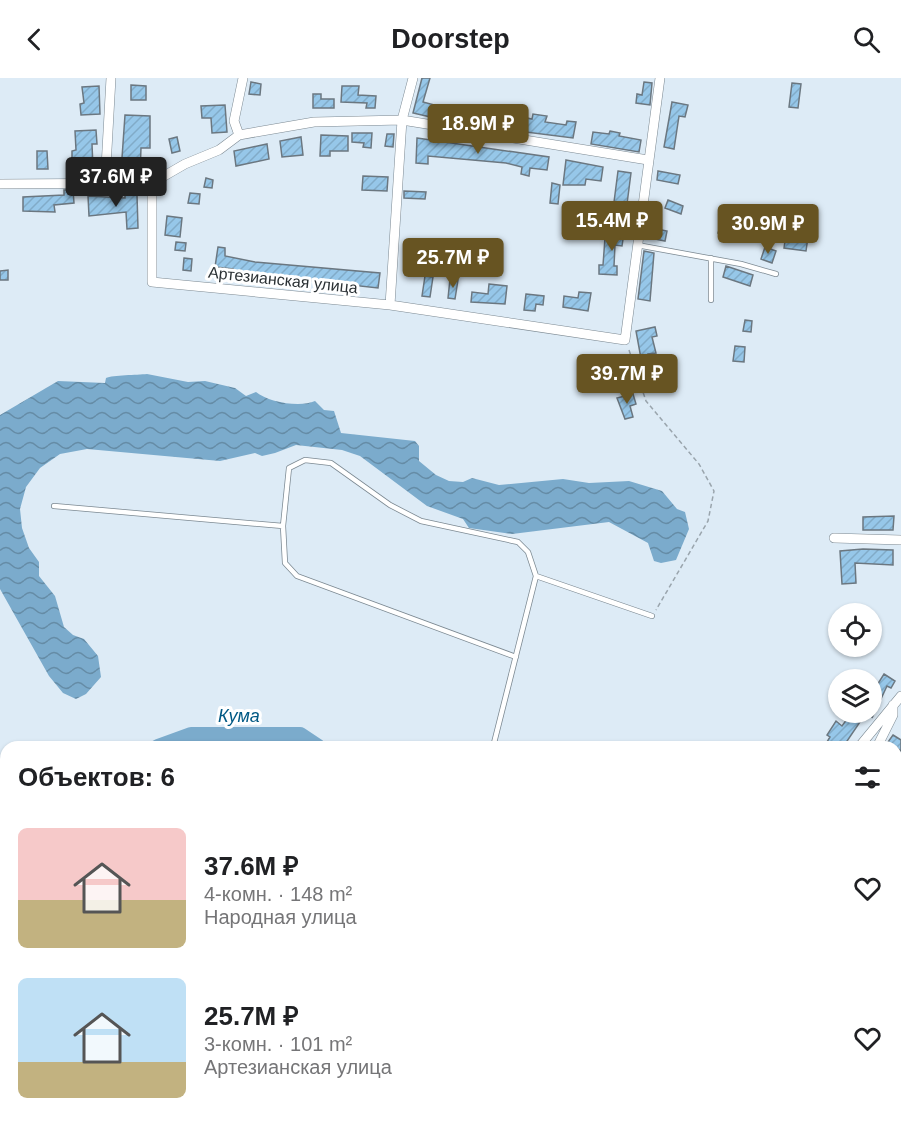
<!DOCTYPE html>
<html lang="ru">
<head>
<meta charset="utf-8">
<style>
	:root { --surface:#fff; --page:#f2f2f2; --text:#202124; --muted:#757577; --accent:#675422 }
	body { margin:0; font-family:Arial,sans-serif; background:var(--page); color:var(--text); height:100vh; display:flex; flex-direction:column; font-size:22px; white-space:nowrap }
	* { box-sizing:border-box; margin:0 }
	p { font-size:20px; color:var(--muted) }
	.icon { flex:none; width:33px; height:33px; fill:none; stroke:currentColor; stroke-width:2; stroke-linecap:round; stroke-linejoin:round }
	.map { position:relative; flex:1; overflow:hidden }
	.panel { position:absolute; left:0px; top:663px; width:902px; height:384px; display:flex; flex-direction:column; background:var(--surface); border-radius:18px 18px 0 0; box-shadow:0 2px 4px #0004 }
	.panel>* { flex:none }
	.buttons { position:absolute; left:828px; top:525px; display:grid; gap:12px }
	.buttons a { display:grid; place-items:center; width:54px; height:54px; border-radius:50%; background:var(--surface); box-shadow:0 2px 4px #0004; font-size:30px }
	.price { position:absolute; translate:-50% -51px; padding:0 14px; border-radius:6px; background:var(--accent); color:#fff; font-size:20px; line-height:39px; filter:drop-shadow(0 2px 3px #0008) }
	.price::after { content:''; position:absolute; left:50%; top:36px; width:18px; height:14px; margin-left:-9px; background:inherit; clip-path:polygon(0 0,100% 0,50% 100%) }
	.price.active { background:#222; color:#fff }
	ul { padding:0; list-style:none }
	li { display:flex; align-items:center; gap:18px; height:150px; padding:0 18px }
	li span { display:grid; place-items:center; flex:none; width:168px; height:120px; border-radius:9px; color:#555 }
	li>.icon { margin-inline-start:auto }
	span .icon { width:72px; height:72px; fill:#fffc; stroke-width:1 }
	li b { font-size:26px }
	h2 { display:flex; justify-content:space-between; align-items:center; height:72px; padding:0 18px; font-size:26px }
	header { display:flex; justify-content:space-between; align-items:center; height:78px; padding:0 18px; background:var(--surface); font-size:27px; font-weight:800 }
	.map>svg:first-child { display:block }
	.water { fill:url(#water-waves) }
	.lines { fill:none; stroke-linecap:round; stroke-linejoin:round }
	.river { stroke:#7babcc; stroke-width:16 }
	.building { fill:url(#building-hatch); stroke:#6b7780; stroke-width:1.5 }
	.lane-casing { stroke:#7c8992; stroke-width:6 }
	.street-casing { stroke:#7c8992; stroke-width:10 }
	.path { stroke:#9aa5ad; stroke-width:1.5; stroke-dasharray:4.5 3; stroke-linecap:butt }
	.lane { stroke:#fff; stroke-width:4.5 }
	.street { stroke:#fff; stroke-width:9 }
	.labels { text-anchor:middle; dominant-baseline:central; stroke-width:6; stroke-linejoin:round; paint-order:stroke }
	.street-label { font-size:16px; fill:#2b3134; stroke:#fff }
	.water-label { font-size:18px; font-style:italic; fill:#005984; stroke:#fff }
</style>
</head>
<body>
<header><svg class="icon" aria-label="back" viewBox="0 0 24 24"><path d="M15 5l-7 7 7 7"/></svg>Doorstep<svg class="icon" aria-label="search" viewBox="0 0 24 24"><circle cx="10" cy="10" r="6"/><path d="M15 15l6 6"/></svg></header>
<div class="map">
<svg width="901" height="1047" viewBox="0 0 901 1047">
	<defs>
		<pattern id="water-waves" width="16" height="10" patternUnits="userSpaceOnUse" patternTransform="scale(1.5)"><rect width="16" height="10" fill="#7babcc"/><path d="M0 5q4-4 8 0t8 0" fill="none" stroke="#658ca6"/></pattern>
		<pattern id="building-hatch" width="6" height="6" patternUnits="userSpaceOnUse" patternTransform="scale(1.5)"><rect width="6" height="6" fill="#96c7e9"/><path d="M-1 1l2-2M0 6l6-6M5 7l2-2" fill="none" stroke="#81abc8"/></pattern>
	</defs>
	<rect width="100%" height="100%" fill="#ddebf6"/>
	<!-- water -->
	<path class="water" d="M147 296 188 304 205 303 235 310 246 318 256 314C268 324 300 330 315 323L324 332 334 333 341 355 415 363 419 368V383L436 397 449 403 463 404 472 400 499 407 563 401 589 405 629 403 662 413 677 431 685 434 689 451 676 482 661 485 654 483 648 465 609 444 512 456 469 450 463 441 427 428 360 378 342 372 296 367 275 375 262 378 255 375 220 383 87 371 60 376 40 390 26 409 20 431 22 450 29 470 39 484V498L55 518 64 549 73 557 84 561 98 578 101 599 86 616 76 621 63 615 49 598 0 511V337L58 303 105 305 106 300C113 297 137 297 147 296Z"/>
	<g class="lines">
		<!-- river -->
		<path class="river" d="M158 669 191 657H300L318 669
			M0 802 6 801
			M896 974H901"/>
	</g>
	<!-- building -->
	<path class="building" d="M422 0H430L423 24 438 28 435 40 413 35Z
		M251 4 261 6 260 17 249 16Z
		M644 4 652 5 650 27 636 25 637 16 642 17Z
		M792 5 801 6 798 30 789 29Z
		M131 7 146 8V22H131Z
		M99 8 100 36 81 37 80 26 84 25 82 9Z
		M342 8H359L358 17 376 18 375 30H366L367 25 341 24Z
		M313 16H321V21H334V30H313Z
		M672 24 688 27 685 39 679 38 674 71 664 69Z
		M225 27 227 54 212 55 211 40H202L201 28Z
		M467 34 494 39 495 37 506 39 507 36 532 41 533 36 547 38 545 44 566 47 567 43 576 44 573 60 479 48 465 44Z
		M125 37 150 38V70H141L140 95 121 94Z
		M96 52 97 66H92L93 90 99 89V99H85L84 83 72 84V73L76 72 75 53Z
		M610 53 620 55 619 58 641 62 639 74 591 66 593 54 609 56Z
		M352 55H372L371 70 363 69 364 65 352 64Z
		M387 56H394L393 69 385 68Z
		M321 57 348 58V73H330V78H320Z
		M177 59 180 73 172 75 169 61Z
		M301 59 303 77 282 79 280 63Z
		M417 60 549 79 547 92 530 90 529 98 521 96 522 89 506 85 428 78V86L416 85Z
		M267 66 269 81 236 88 234 73Z
		M37 73H47L48 91H37Z
		M566 82 603 89 601 103 586 101 585 107H563Z
		M618 93 631 95 627 126 614 124Z
		M658 93 680 97 678 106 657 102Z
		M363 98 388 99 387 113 362 112Z
		M206 100 213 102 212 110 204 109Z
		M552 105 560 107 558 126 550 125Z
		M64 112H73L74 125 54 127 55 134 23 133V119L64 117Z
		M404 113 426 114 425 121 404 120Z
		M190 115 200 116 199 126 188 125Z
		M125 117H137L138 150 127 151 126 134 89 138 88 118 125 120Z
		M668 122 683 128 681 136 665 130Z
		M167 138 182 140 180 159 165 157Z
		M723 140 734 144 728 159 718 155Z
		M615 147 625 148 622 168 615 167 614 188H617V197L599 196V187H603L605 160 613 161Z
		M652 150 667 153 665 163 650 160Z
		M786 156 808 159 806 173 784 170Z
		M176 164 186 165 185 173 175 172Z
		M218 169 225 170V178L255 184 380 195 378 210 233 194V191L215 189Z
		M765 169 776 173 772 185 761 181Z
		M644 173 654 175 650 223 638 221Z
		M184 180 192 181 191 193 183 192Z
		M726 188 753 197 750 208 723 199Z
		M8 192V202H0V193Z
		M425 198 433 199 430 219 422 218Z
		M450 201 458 202 455 221 448 220Z
		M489 206 507 208 505 226 471 224 472 214 488 216Z
		M579 214 591 215 588 233 563 229 564 218 578 220Z
		M526 216 544 218 543 227 536 226 535 233 524 232Z
		M745 242 752 243 751 254 743 253Z
		M655 249 657 258 652 259 656 275 648 276 653 294 644 297 636 253Z
		M735 268 745 269 744 284 733 283Z
		M633 316 636 326 630 328 633 339 625 341 617 320Z
		M894 438 893 452H863V439Z
		M863 471 893 472V487L855 485 856 505 842 506 840 473Z
		M884 596 895 603 891 610 887 608 872 640V611L874 612Z
		M850 637 860 644 843 669H824L830 659 827 657 836 643 842 648Z
		M893 657 901 662V673L888 664Z"/>
	<g class="lines">
		<!-- lane casing -->
		<g class="lane-casing">
			<path id="lane" d="M637 167 741 186 776 196
				M711 222V180
				M54 428 283 448
				M516 579 297 498 285 485 283 448 289 390 305 382 331 385 390 427 421 443 518 464 528 474 536 498
				M493 669 536 498 652 538
				M896 698 901 704
				M896 858 901 860
				M0 1009 6 1018
				M23 1041 27 1047"/>
		</g>
		<!-- street casing -->
		<g class="street-casing">
			<path id="street" d="M239 57 234 43 243 0
				M152 105V204L390 227 625 262 660 0
				M0 106 152 105 185 86 219 72 239 57 314 44 402 42 648 82
				M105 107 111 0
				M390 227 402 42 413 0
				M834 460 901 462
				M859 669 901 618
				M877 669 893 637V627
				M896 898 901 897"/>
		</g>
		<!-- path -->
		<path class="path" d="M629 272 646 323 699 386 714 413 708 443 656 532"/>
		<!-- lane -->
		<use href="#lane" class="lane"/>
		<!-- street -->
		<use href="#street" class="street"/>
	</g>
	<g class="labels">
		<!-- street labels -->
		<g class="street-label">
			<text transform="translate(283 202) rotate(6)">Артезианская улица</text>
		</g>
		<!-- water labels -->
		<g class="water-label">
			<text x="239" y="638">Кума</text>
		</g>
	</g>
</svg>
<div class="buttons">
<a><svg class="icon" aria-label="locate" viewBox="0 0 24 24"><circle cx="12" cy="12" r="6"/><path d="M12 2v4M12 18v4M2 12h4M18 12h4"/></svg></a>
<a><svg class="icon" aria-label="layers" viewBox="0 0 24 24"><path d="M12 4l9 5-9 5-9-5zM3 14l9 5 9-5"/></svg></a>
</div>
<b class="price" style="left:478px;top:77px">18.9M ₽</b>
<b class="price active" style="left:116px;top:130px">37.6M ₽</b>
<b class="price" style="left:612px;top:174px">15.4M ₽</b>
<b class="price" style="left:768px;top:177px">30.9M ₽</b>
<b class="price" style="left:453px;top:211px">25.7M ₽</b>
<b class="price" style="left:627px;top:327px">39.7M ₽</b>
<section class="panel">
<h2>Объектов: 6<svg class="icon" aria-label="filters" viewBox="0 0 24 24"><path d="M4 7h16M4 17h16"/><circle cx="9" cy="7" r="2"/><circle cx="15" cy="17" r="2"/></svg></h2>
<ul>
<li><span style="background:linear-gradient(#f6c9c9 60%,#c2b280 0)"><svg class="icon" aria-label="home" viewBox="0 0 24 24"><path d="M3 11l9-7 9 7M6 9v11h12V9"/></svg></span><div><b>37.6M ₽</b><p>4-комн. · 148 m²</p><p>Народная улица</p></div><svg class="icon" aria-label="heart" viewBox="0 0 24 24"><path d="M12 20l-8-8c-3-5 5-10 8-4 3-6 11-1 8 4z"/></svg></li>
<li><span style="background:linear-gradient(#bfe0f5 70%,#c2b280 0)"><svg class="icon" aria-label="home" viewBox="0 0 24 24"><path d="M3 11l9-7 9 7M6 9v11h12V9"/></svg></span><div><b>25.7M ₽</b><p>3-комн. · 101 m²</p><p>Артезианская улица</p></div><svg class="icon" aria-label="heart" viewBox="0 0 24 24"><path d="M12 20l-8-8c-3-5 5-10 8-4 3-6 11-1 8 4z"/></svg></li>
</ul>
</section>
</div>
</body>
</html>
